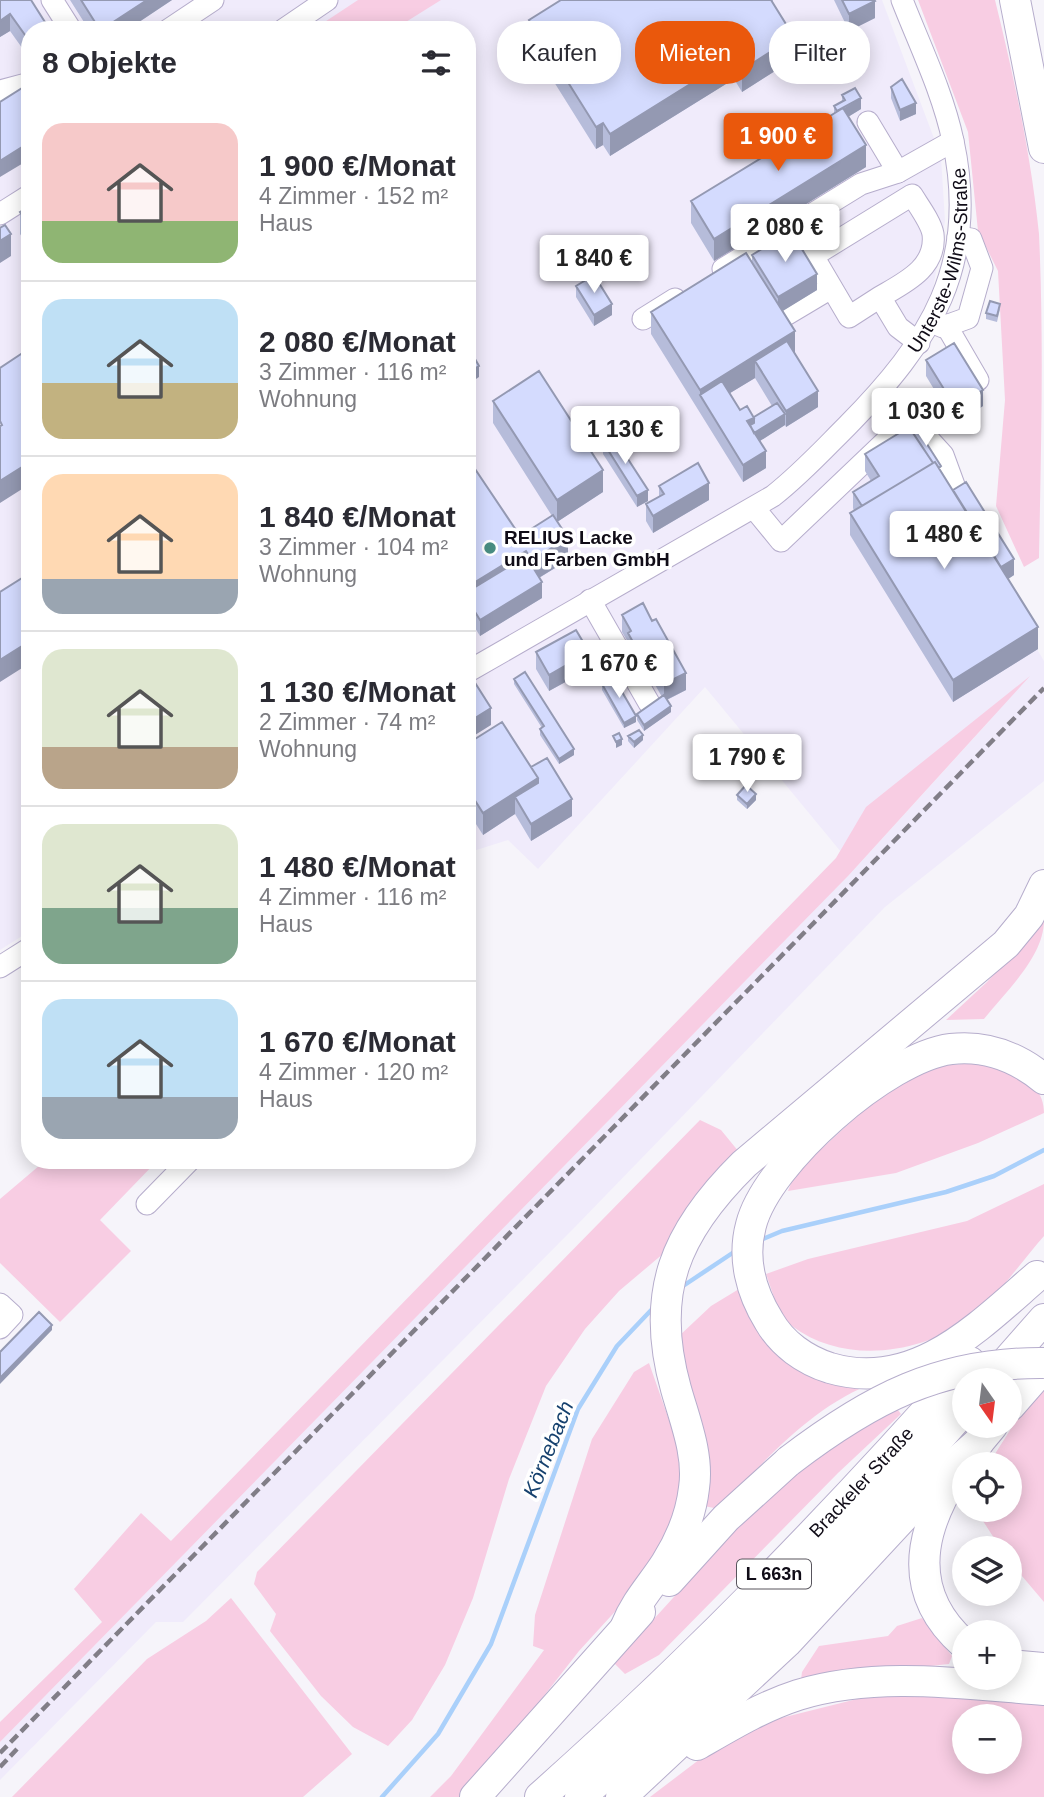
<!DOCTYPE html>
<html lang="de">
<head>
<meta charset="utf-8">
<style>
	:root { --surface:#fff; --page:#f2f2f3; --text:#2b2b33; --muted:#7c7c81; --line:#e1e1e2; --accent:#ea580c }
	body { margin:0; font-family:Arial,sans-serif; background:var(--page); color:var(--text); height:100vh; display:flex; flex-direction:column; font-size:26px; white-space:nowrap }
	* { box-sizing:border-box; margin:0 }
	p { font-size:23px; color:var(--muted) }
	.icon { flex:none; width:38px; height:38px; fill:none; stroke:currentColor; stroke-width:2; stroke-linecap:round; stroke-linejoin:round }
	.map { position:relative; flex:1; overflow:hidden }
	.details { position:absolute; left:21px; top:21px; width:455px; height:1148px; display:flex; flex-direction:column; background:var(--surface); border-radius:28px; box-shadow:0 4px 18px #0003 }
	.details>* { flex:none }
	.banner { position:absolute; left:497px; top:21px; width:441px; height:63px; display:flex; gap:14px }
	.needle { width:46px; rotate:166deg }
	.controls { position:absolute; left:952px; top:1368px; display:grid; gap:14px }
	.controls a { display:grid; place-items:center; width:70px; height:70px; border-radius:50%; background:var(--surface); box-shadow:0 4px 18px #0003; font-size:35px }
	.price { position:absolute; translate:-50% -60px; padding:0 16px; border-radius:7px; background:#fff; color:#222; font-size:23px; line-height:46px; filter:drop-shadow(0 2px 4px #0008) }
	.price::after { content:''; position:absolute; left:50%; top:42px; width:21px; height:16px; margin-left:-10px; background:inherit; clip-path:polygon(0 0,100% 0,50% 100%) }
	.price.on { background:var(--accent); color:#fff }
	ul { padding:0; list-style:none }
	li { display:flex; align-items:center; gap:21px; height:175px; padding:0 21px }
	li+li { border-top:2px solid var(--line) }
	li span { display:grid; place-items:center; flex:none; width:196px; height:140px; border-radius:21px; color:#555 }
	li>.icon { margin-inline-start:auto }
	span .icon { width:84px; height:84px; fill:#fffc; stroke-width:1 }
	li b { font-size:30px }
	h2 { display:flex; justify-content:space-between; align-items:center; height:84px; padding:0 21px; font-size:30px }
	.pill { padding:0 24px; border-radius:28px; background:var(--surface); box-shadow:0 4px 18px #0003; font-size:24px; line-height:63px }
	.pill.on { background:var(--accent); color:#fff }
	.map>svg:first-child { display:block }
	.built { fill:#f0ebfb }
	.green { fill:#f8cde3; fill-rule:evenodd }
	.lines { fill:none; stroke-linecap:round; stroke-linejoin:round }
	.stream { stroke:#aad0fa; stroke-width:4.5 }
	.minor-casing { stroke:#b6adcc; stroke-width:23 }
	.highway-casing { stroke:#b6adcc; stroke-width:32 }
	.minor { stroke:#fff; stroke-width:21 }
	.highway { stroke:#fff; stroke-width:30 }
	.rail { stroke:#817e87; stroke-width:4.5; stroke-dasharray:10 5; stroke-linecap:butt }
	.highway-bridge-casing { stroke:#b6adcc; stroke-width:32; stroke-linecap:butt }
	.highway-bridge { stroke:#fff; stroke-width:30 }
	.wall { fill:#b6bcda; fill-rule:evenodd }
	.shaded-wall { fill:#9499b2 }
	.building { fill:#d4dbfe; stroke:#9499b2; stroke-width:2 }
	.poi-dot { fill:#498d82; stroke:#fff; stroke-width:2.5 }
	.labels { text-anchor:middle; dominant-baseline:central; stroke-width:7; stroke-linejoin:round; paint-order:stroke }
	.shield { fill:#fff; stroke:#58555d; stroke-width:2 }
	.shield-label { font-size:18px; font-weight:bold; fill:#100c17 }
	.street-label { font-size:19px; fill:#100c17; stroke:#fff }
	.poi-label { font-size:19px; font-weight:bold; fill:#100c17; stroke:#fff; text-anchor:start }
	.water-label { font-size:21px; font-style:italic; fill:#16416e; stroke:#fff }
</style>
</head>
<body>
<div class="map">
<svg width="1044" height="1797" viewBox="0 0 1044 1797">
	<rect width="100%" height="100%" fill="#f6f4fa"/>
	<!-- built -->
	<path class="built" d="M0 0H882L941 157 945 221 933 289 912 332 885 369 1014 575 999 585 1044 661V781L885 907 575 1227 183 1622H156L0 1780V1742L849 875 993 717 846 858 705 687 538 869 508 840 467 853V30H30V931L0 950Z"/>
	<!-- green -->
	<path class="green" d="M358 0H441L393 30 314 29Z
		M918 0H995C1014 77 1031 155 1039 234 1044 342 1041 450 1039 558L1024 567 996 506 1005 400 998 271 978 231 968 132Z
		M1030 676 849 875 0 1742V1722L102 1622 74 1589 141 1513 171 1541 836 858 866 807Z
		M1044 920C1044 957 1006 991 984 1019L946 1020 987 982Z
		M975 1063C1005 1069 1044 1077 1044 1113L978 1143 896 1173 788 1191 795 1173 888 1088 938 1066Z
		M700 1120 721 1130 739 1152 664 1253 619 1291 585 1329 546 1386 509 1479 473 1598 445 1665 412 1720 388 1746 353 1727 321 1696 270 1631 276 1614 254 1584 257 1572Z
		M46 1160H158L100 1220 131 1251 60 1322 0 1263V1199Z
		M1044 1184V1236C1026 1256 989 1307 969 1320 918 1354 844 1365 792 1326 778 1315 772 1290 766 1274L808 1259 967 1221Z
		M739 1289 753 1313 876 1382C813 1405 764 1461 719 1509L704 1506 678 1337 711 1306Z
		M649 1363 676 1440 681 1481 678 1517 642 1582 579 1651 465 1797H430L451 1776 544 1650 533 1646 535 1615 592 1439 634 1372Z
		M1044 1385V1602L1010 1562V1549H1001L976 1510H1010V1465H988L1019 1416Z
		M894 1405 901 1414 838 1473 659 1655 625 1674 614 1663 760 1502 818 1456Z
		M231 1598 352 1754 303 1797H12L147 1659 206 1621Z
		M922 1618 952 1656 949 1664 801 1680 802 1672 819 1646 888 1636 897 1626Z
		M972 1694 1044 1700V1797H650L704 1756 773 1720 869 1696ZM964 1717H1010V1762H964Z"/>
	<g class="lines">
		<!-- stream -->
		<path class="stream" d="M758 1241 782 1231 946 1192 994 1176 1044 1150
			M680 1288 737 1250
			M382 1797 438 1734 491 1644 578 1409 617 1346 656 1305"/>
		<!-- minor casing -->
		<g class="minor-casing">
			<g id="minor">
				<path d="M52 0 71 30"/>
				<path d="M168 30 213 0"/>
				<path d="M283 30 327 0"/>
				<path d="M0 91 30 83"/>
				<path d="M868 122 898 172"/>
				<path d="M0 214 30 195"/>
				<path d="M723 269 861 184 898 172 953 141"/>
				<path d="M880 297C904 283 937 268 933 234 931 222 918 205 912 195L813 256 849 317 880 297 898 327 919 343"/>
				<path d="M643 319 675 299"/>
				<path d="M779 319 831 288"/>
				<path d="M931 322 943 327 968 318 982 268 971 239 958 237"/>
				<path d="M946 325 978 380"/>
				<path d="M883 389 943 455 958 496"/>
				<path d="M754 508 781 541 910 418"/>
				<path d="M590 600 649 703"/>
				<path id="s1" d="M467 672 773 496C800 475 823 450 847 426 930 342 980 265 953 141 943 93 920 46 902 0"/>
				<path d="M0 967 30 948"/>
				<path d="M147 1204 190 1160"/>
				<path d="M0 1304 12 1315 0 1328"/>
			</g>
		</g>
		<!-- highway casing -->
		<g class="highway-casing">
			<g id="highway">
				<path d="M1015 0 1044 148"/>
				<path d="M1037 1276C978 1327 915 1393 830 1368 805 1360 782 1344 769 1321 751 1292 742 1258 751 1225 767 1162 887 1057 951 1049 986 1045 1017 1057 1044 1079"/>
				<path d="M992 1378 1044 1319"/>
				<path d="M1010 1406 1044 1367"/>
				<path d="M669 1581 726 1518 789 1461"/>
				<path d="M626 1626C636 1601 652 1585 666 1563 680 1541 691 1514 694 1488 699 1455 685 1421 676 1389 649 1293 675 1232 744 1164L1006 944 1029 916 1044 885"/>
				<path d="M964 1644C886 1575 938 1489 992 1426"/>
				<path d="M1010 1665 1044 1668"/>
				<path d="M697 1745C730 1726 761 1707 798 1695 877 1671 963 1684 1044 1690"/>
				<path d="M475 1797 640 1612"/>
				<path id="s2" d="M540 1797C693 1661 835 1515 970 1362"/>
				<path d="M580 1797C717 1678 845 1547 964 1410"/>
				<path d="M621 1797 787 1642 945 1472 978 1443"/>
			</g>
		</g>
		<!-- minor -->
		<use href="#minor" class="minor"/>
		<!-- highway -->
		<use href="#highway" class="highway"/>
		<!-- rail -->
		<path class="rail" d="M0 1753 1044 688
			M0 1767 17 1749"/>
		<!-- highway-bridge casing -->
		<g class="highway-bridge-casing">
			<path id="highway-bridge" d="M789 1461C870 1399 940 1362 1044 1363"/>
		</g>
		<!-- highway-bridge -->
		<use href="#highway-bridge" class="highway-bridge"/>
	</g>
	<!-- wall -->
	<path class="wall" d="M0 0 30 30V59L10 31 0 37Z
		M70 0H172L127 30H89Z
		M773 0V4L794 59 742 92 734 79 610 156 603 145 596 149 529 42V20Z
		M834 0H874L875 18 849 31Z
		M891 87 916 114 900 121 891 98Z
		M842 95 861 109 848 117 866 167 714 261 691 223V201L834 113V106L842 102Z
		M30 206V249L20 234V212Z
		M752 255 817 290 782 311 795 353 818 407 786 427 785 425 760 441 766 468 743 482 651 334V312L752 263ZM755 378 772 406 754 417 740 410 730 393Z
		M576 286 612 315 594 326 576 297Z
		M1000 309 997 322 986 319V313Z
		M926 360 983 406 955 424 926 376Z
		M493 401 603 492 557 522 568 560 539 578 542 598 480 636 467 615V457L520 536 552 516 493 423Z
		M603 442 648 501 637 507 603 454Z
		M865 454 941 471 953 490 1014 575 1008 579 1038 649 953 702 850 535V513L854 511 853 508V492L871 481 865 471Z
		M659 486 709 500 653 533 646 521V504L659 496Z
		M622 615 686 690 667 700 671 712 644 731 637 720V714L662 697 645 667 639 670 628 650V642L622 632Z
		M536 652 589 669 549 691 536 669Z
		M514 679 574 755 559 764 540 735V729L542 728 514 684Z
		M602 684 636 722 624 728 602 690Z
		M628 736 643 740 634 748 628 741Z
		M467 744 531 767 572 816 531 841 515 814 483 835 467 810Z
		M737 795 756 800 747 809 737 800Z"/>
	<!-- shaded-wall -->
	<path class="shaded-wall" d="M147 0H172L127 30H101Z
		M875 1V18L849 31V14Z
		M10 14V31L0 37V21Z
		M794 37V59L742 92V70Z
		M734 57V79L610 156V134Z
		M861 98V109L838 123V112Z
		M916 103V114L900 121V110Z
		M603 123V145L596 149V127Z
		M30 142V159L0 177V161Z
		M866 145V167L714 261V239Z
		M11 234V256L0 263V241Z
		M817 274V290L778 314V297Z
		M612 304V315L594 326V315Z
		M795 331V353L755 361V378L707 407 700 395V390Z
		M479 366V377L467 385V373Z
		M983 390V406L955 424V407Z
		M818 391V407L786 427V411Z
		M785 414V425L752 446 747 421 754 418Z
		M766 451V468L743 482V465Z
		M30 462V484L0 503V481Z
		M603 470V492L557 522V500Z
		M709 483V500L653 533V516Z
		M648 490V501L637 507V496Z
		M568 538V560L532 582V560Z
		M526 551V573L467 599V587Z
		M1014 559V575L999 585V568Z
		M542 582V598L480 636V620Z
		M1038 627V649L953 702V680Z
		M30 641V663L0 682V660Z
		M645 650V667L639 670V653Z
		M589 652V669L549 691V675Z
		M686 673V690L664 701V684Z
		M671 706V712L644 731V725Z
		M491 708V725L467 740V723Z
		M636 716V722L624 728V723Z
		M643 735V740L634 748V742Z
		M622 739V745L616 748V742Z
		M574 749V755L559 764V759Z
		M538 778V800L515 797V814L483 835V813Z
		M756 794V800L747 809V804Z
		M572 799V816L531 841V824Z
		M52 1325V1330L0 1384V1378Z"/>
	<!-- building -->
	<path class="building" d="M0 0H31L50 30H30V42L10 14 0 21Z
		M81 0H147L101 30H100Z
		M561 0H771L794 37 742 70 734 57 610 134 603 123 596 127 529 20Z
		M842 0H874L875 1 849 14Z
		M902 79 916 103 900 110 891 87Z
		M30 83V142L0 161V102Z
		M855 88 861 98 837 111 834 106 845 100 842 95Z
		M843 108 866 145 714 239 691 201Z
		M30 206V227L20 212Z
		M5 225 11 234 0 241V228Z
		M791 231 817 274 778 297 752 255Z
		M746 253 795 331 700 390 651 312Z
		M594 275 612 304 594 315 576 286Z
		M990 301 1000 304 997 316 986 313Z
		M787 341 818 391 786 411 755 361Z
		M954 343 983 390 955 407 926 360Z
		M27 350 30 354V462L0 481V426L2 425 0 421V368Z
		M471 352 479 366 467 373V354Z
		M539 371 603 470 557 500 493 401Z
		M722 381 740 410 747 406 754 418 747 421 766 451 743 465 700 395Z
		M777 403 785 414 754 433 750 425 754 423V417Z
		M909 427 933 463 862 506 853 492 879 476 865 454Z
		M918 430 941 466 939 468 935 462 933 463 913 433Z
		M613 436 648 490 637 496 603 442Z
		M467 457 520 536 553 515 568 538 532 560 526 551 467 587Z
		M935 462 1038 627 953 680 850 513Z
		M698 463 709 483 653 516 646 504 664 494 659 486Z
		M966 482 1014 559 1001 567 953 490Z
		M526 556 542 582 480 620 467 599V592Z
		M30 573V641L0 660V592Z
		M643 603 652 621 656 619 686 673 664 684 645 650 639 653 628 633 631 631 622 615Z
		M576 630 589 652 549 675 536 652Z
		M525 672 574 749 559 759 540 729 544 726 514 679Z
		M472 678 491 708 467 723V681Z
		M614 678 636 716 624 723 602 684Z
		M664 695 671 706 644 725 637 714Z
		M502 722 538 778 483 813 467 788V744Z
		M639 730 643 735 634 742 628 736Z
		M619 733 622 739 616 742 613 736Z
		M547 758 572 799 531 824 515 797 538 783V778L531 767Z
		M746 785 756 794 747 804 737 795Z
		M39 1312 52 1325 0 1378V1352Z"/>
	<!-- markers -->
	<circle class="poi-dot" cx="490" cy="548" r="7"/>
	<g class="labels">
		<!-- shield labels -->
		<rect class="shield" x="737" y="1559.5" width="74" height="29" rx="5"/>
		<g class="shield-label">
			<text x="774" y="1574">L 663n</text>
		</g>
		<!-- street labels -->
		<g class="street-label">
			<text stroke="none"><textPath href="#s1" startOffset="651">Unterste-Wilms-Straße</textPath></text>
			<text stroke="none"><textPath href="#s2" startOffset="450">Brackeler Straße</textPath></text>
		</g>
		<!-- poi labels -->
		<g class="poi-label">
			<text x="504" y="537">RELIUS Lacke<tspan x="504" dy="22">und Farben GmbH</tspan></text>
		</g>
		<!-- water labels -->
		<g class="water-label">
			<text transform="translate(548 1449) rotate(-68)">Körnebach</text>
		</g>
	</g>
</svg>
<div class="controls">
<a><svg class="needle" viewBox="-14 -14 28 28"><path d="M0-13l5 13h-10z" fill="#e53935"/><path d="M0 13l5-13h-10z" fill="#7c7c81"/></svg></a>
<a><svg class="icon" aria-label="locate" viewBox="0 0 24 24"><circle cx="12" cy="12" r="6"/><path d="M12 2v4M12 18v4M2 12h4M18 12h4"/></svg></a>
<a><svg class="icon" aria-label="layers" viewBox="0 0 24 24"><path d="M12 4l9 5-9 5-9-5zM3 14l9 5 9-5"/></svg></a>
<a>+</a>
<a>−</a>
</div>
<b class="price on" style="left:778px;top:173px">1 900 €</b>
<b class="price" style="left:785px;top:264px">2 080 €</b>
<b class="price" style="left:594px;top:295px">1 840 €</b>
<b class="price" style="left:926px;top:448px">1 030 €</b>
<b class="price" style="left:625px;top:466px">1 130 €</b>
<b class="price" style="left:944px;top:571px">1 480 €</b>
<b class="price" style="left:619px;top:700px">1 670 €</b>
<b class="price" style="left:747px;top:794px">1 790 €</b>
<div class="banner">
<a class="pill">Kaufen</a>
<a class="pill on">Mieten</a>
<a class="pill">Filter</a>
</div>
<section class="details">
<h2>8 Objekte<svg class="icon" aria-label="filters" viewBox="0 0 24 24"><path d="M4 7h16M4 17h16"/><circle cx="9" cy="7" r="2"/><circle cx="15" cy="17" r="2"/></svg></h2>
<ul>
<li><span style="background:linear-gradient(#f6c9c9 70%,#8fb573 0)"><svg class="icon" aria-label="home" viewBox="0 0 24 24"><path d="M3 11l9-7 9 7M6 9v11h12V9"/></svg></span><div><b>1 900 €/Monat</b><p>4 Zimmer · 152 m²</p><p>Haus</p></div></li>
<li><span style="background:linear-gradient(#bfe0f5 60%,#c2b280 0)"><svg class="icon" aria-label="home" viewBox="0 0 24 24"><path d="M3 11l9-7 9 7M6 9v11h12V9"/></svg></span><div><b>2 080 €/Monat</b><p>3 Zimmer · 116 m²</p><p>Wohnung</p></div></li>
<li><span style="background:linear-gradient(#ffd9b3 75%,#9aa5b1 0)"><svg class="icon" aria-label="home" viewBox="0 0 24 24"><path d="M3 11l9-7 9 7M6 9v11h12V9"/></svg></span><div><b>1 840 €/Monat</b><p>3 Zimmer · 104 m²</p><p>Wohnung</p></div></li>
<li><span style="background:linear-gradient(#dfe7d0 70%,#b9a48a 0)"><svg class="icon" aria-label="home" viewBox="0 0 24 24"><path d="M3 11l9-7 9 7M6 9v11h12V9"/></svg></span><div><b>1 130 €/Monat</b><p>2 Zimmer · 74 m²</p><p>Wohnung</p></div></li>
<li><span style="background:linear-gradient(#dfe7d0 60%,#7fa58c 0)"><svg class="icon" aria-label="home" viewBox="0 0 24 24"><path d="M3 11l9-7 9 7M6 9v11h12V9"/></svg></span><div><b>1 480 €/Monat</b><p>4 Zimmer · 116 m²</p><p>Haus</p></div></li>
<li><span style="background:linear-gradient(#bfe0f5 70%,#9aa5b1 0)"><svg class="icon" aria-label="home" viewBox="0 0 24 24"><path d="M3 11l9-7 9 7M6 9v11h12V9"/></svg></span><div><b>1 670 €/Monat</b><p>4 Zimmer · 120 m²</p><p>Haus</p></div></li>
</ul>
</section>
</div>
</body>
</html>
